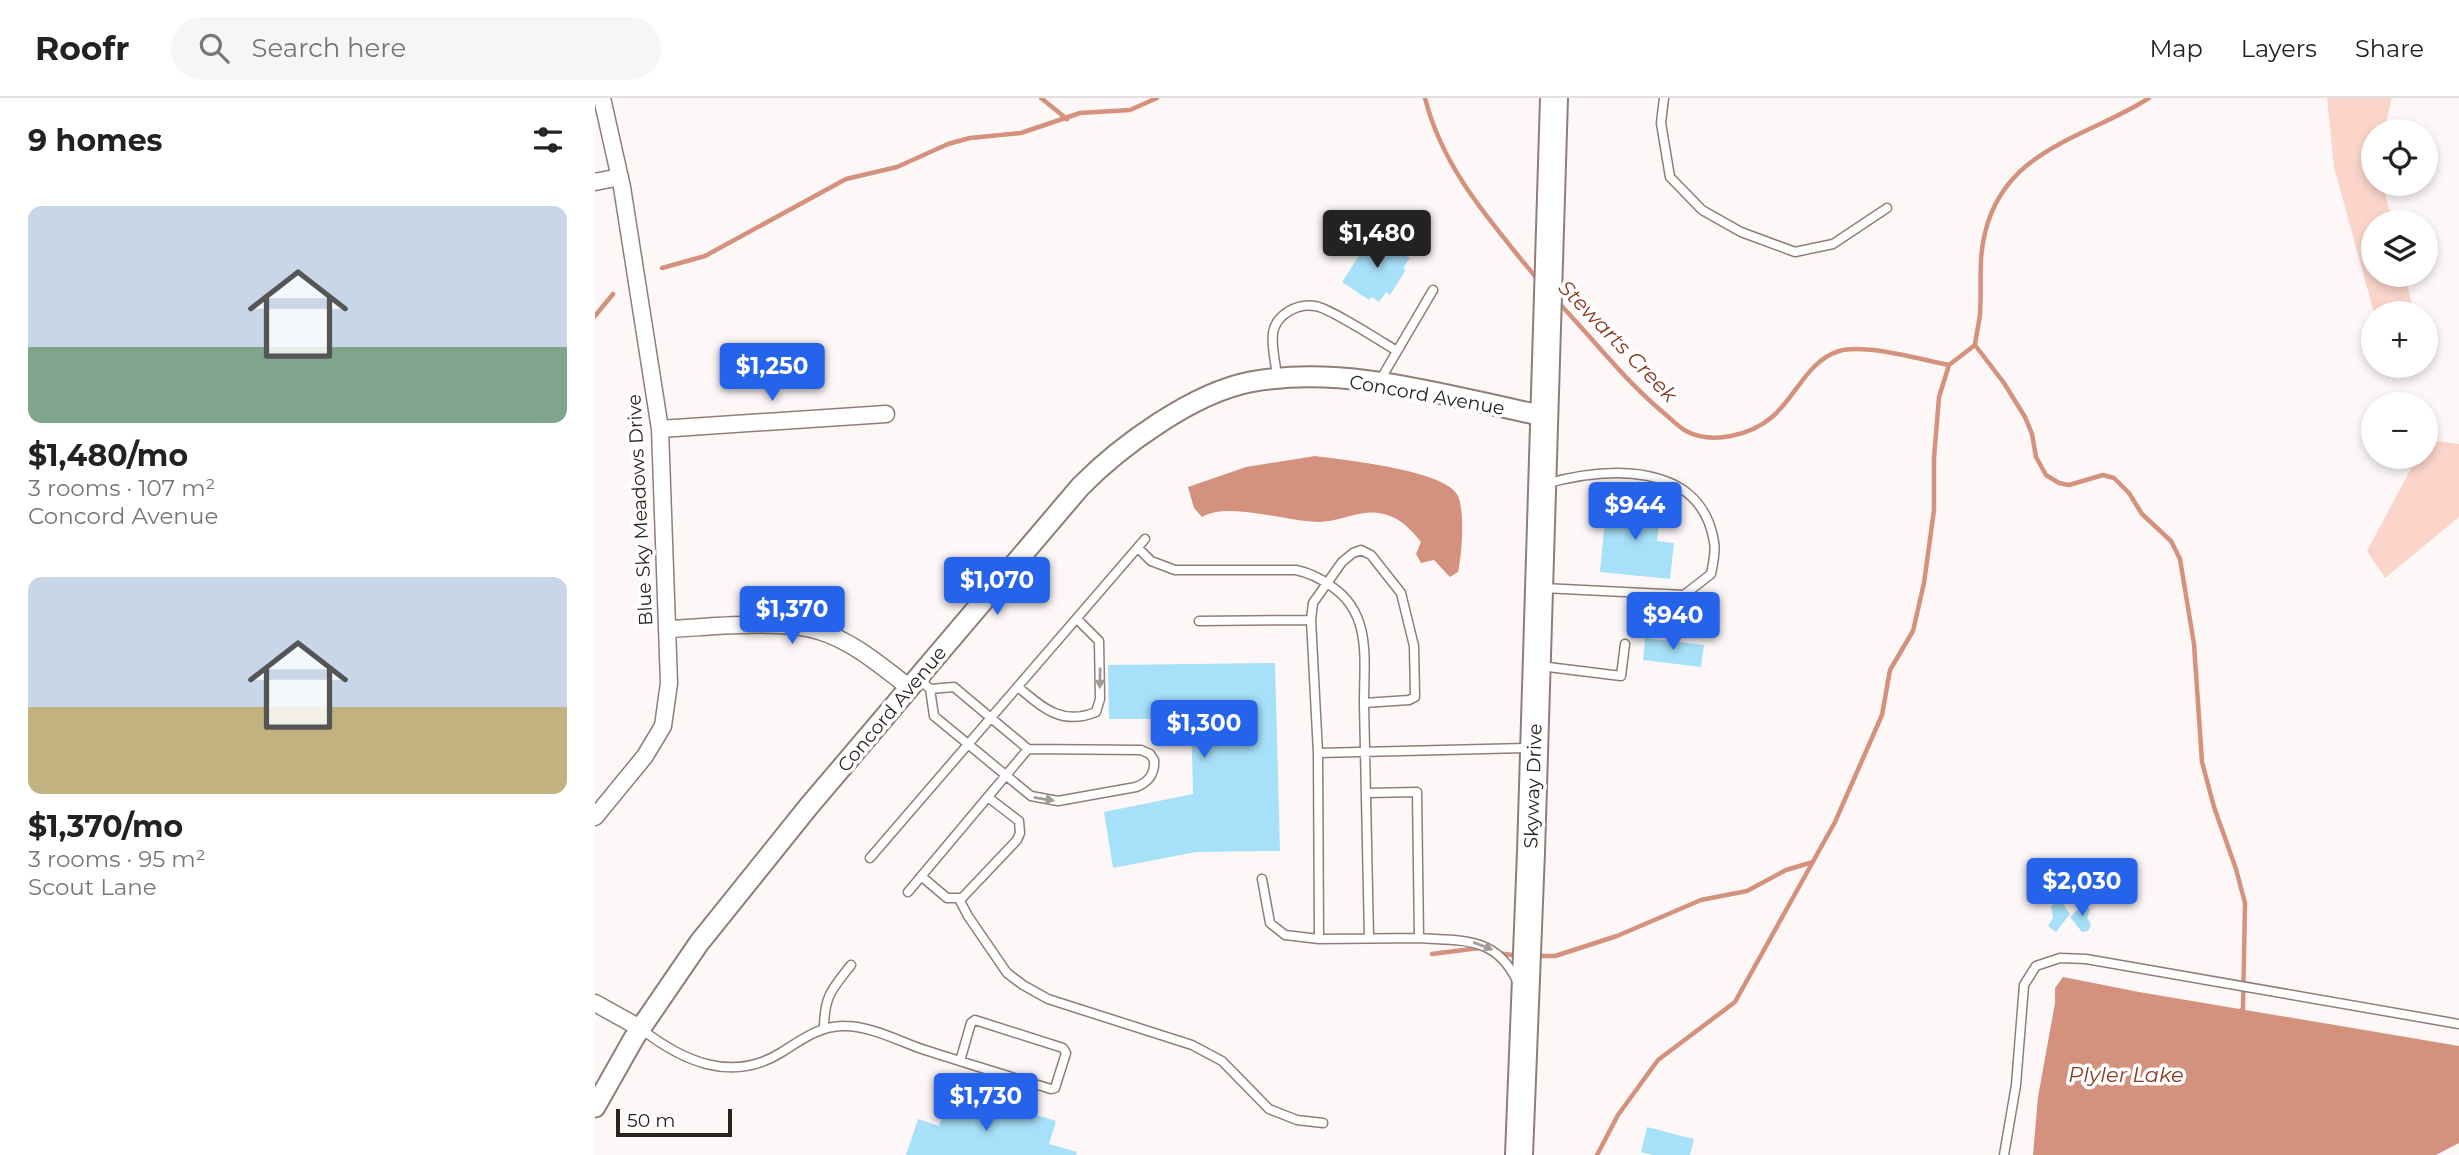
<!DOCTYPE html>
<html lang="en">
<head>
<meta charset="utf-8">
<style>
	:root { --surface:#fff; --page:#f6f6f6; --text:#222; --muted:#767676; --line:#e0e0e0; --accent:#2563eb }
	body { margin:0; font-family:Montserrat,sans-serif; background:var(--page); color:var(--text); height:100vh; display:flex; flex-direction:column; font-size:26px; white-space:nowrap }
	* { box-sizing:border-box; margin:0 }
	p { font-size:23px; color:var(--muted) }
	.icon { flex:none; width:38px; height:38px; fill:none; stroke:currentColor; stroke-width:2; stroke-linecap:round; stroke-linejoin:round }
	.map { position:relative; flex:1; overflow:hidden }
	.sheet { display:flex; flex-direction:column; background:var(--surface); width:595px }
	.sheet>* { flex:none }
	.tools { position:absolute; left:1766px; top:21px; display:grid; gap:14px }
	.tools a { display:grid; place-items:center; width:77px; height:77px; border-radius:50%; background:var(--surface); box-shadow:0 4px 10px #0003; font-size:35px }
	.scale { position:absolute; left:21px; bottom:18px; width:116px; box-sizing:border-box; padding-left:7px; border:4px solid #2b2320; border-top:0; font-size:19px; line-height:24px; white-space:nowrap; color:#2b2320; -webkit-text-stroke:5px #fff; paint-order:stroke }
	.price { position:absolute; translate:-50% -60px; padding:0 16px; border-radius:7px; background:var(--accent); color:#fff; font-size:23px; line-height:46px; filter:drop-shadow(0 2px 4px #0008) }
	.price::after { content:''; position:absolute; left:50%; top:42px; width:21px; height:16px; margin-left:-10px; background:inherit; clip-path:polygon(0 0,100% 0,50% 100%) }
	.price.active { background:#222; color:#fff }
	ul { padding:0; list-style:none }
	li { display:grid; align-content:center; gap:14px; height:371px; padding:0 28px }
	li span { display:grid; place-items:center; height:217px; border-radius:14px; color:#555 }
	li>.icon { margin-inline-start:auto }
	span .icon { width:126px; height:126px; fill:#fffc; stroke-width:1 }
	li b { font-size:30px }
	h2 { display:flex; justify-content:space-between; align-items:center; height:84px; padding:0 28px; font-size:30px }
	header { display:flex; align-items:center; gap:42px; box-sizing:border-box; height:98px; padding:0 35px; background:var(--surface); border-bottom:2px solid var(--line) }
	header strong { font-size:33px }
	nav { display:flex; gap:38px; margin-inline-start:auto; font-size:24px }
	.search { width:490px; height:63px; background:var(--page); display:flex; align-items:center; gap:18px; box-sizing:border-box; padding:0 24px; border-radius:38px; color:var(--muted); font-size:26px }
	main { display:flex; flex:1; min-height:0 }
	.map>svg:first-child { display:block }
	.green { fill:#fbd5ca }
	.water { fill:#d3917e }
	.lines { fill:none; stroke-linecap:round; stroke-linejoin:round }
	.stream { stroke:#d3917e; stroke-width:4.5 }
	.building { fill:#a7e0f9 }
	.service-casing { stroke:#917d77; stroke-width:11 }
	.minor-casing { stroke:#917d77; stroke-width:19 }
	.tertiary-casing { stroke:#917d77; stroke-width:23 }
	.trunk-casing { stroke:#917d77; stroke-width:30 }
	.service { stroke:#fff; stroke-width:8 }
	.minor { stroke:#fff; stroke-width:16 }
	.tertiary { stroke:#fff; stroke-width:19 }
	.trunk { stroke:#fff; stroke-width:26 }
	.oneway { fill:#a09c9b }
	.labels { text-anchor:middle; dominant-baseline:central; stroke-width:7; stroke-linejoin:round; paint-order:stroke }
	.street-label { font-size:19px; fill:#2b2320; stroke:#fff }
	.water-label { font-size:21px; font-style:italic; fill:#893922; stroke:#fff }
</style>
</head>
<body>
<header>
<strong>Roofr</strong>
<div class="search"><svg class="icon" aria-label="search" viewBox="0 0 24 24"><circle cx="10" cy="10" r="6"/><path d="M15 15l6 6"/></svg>Search here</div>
<nav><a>Map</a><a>Layers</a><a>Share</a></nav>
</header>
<main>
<section class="sheet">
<h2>9 homes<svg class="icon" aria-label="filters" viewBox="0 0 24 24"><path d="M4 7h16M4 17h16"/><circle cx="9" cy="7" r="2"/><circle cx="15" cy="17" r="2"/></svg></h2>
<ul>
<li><span style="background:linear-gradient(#c9d6e8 65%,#7fa58c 0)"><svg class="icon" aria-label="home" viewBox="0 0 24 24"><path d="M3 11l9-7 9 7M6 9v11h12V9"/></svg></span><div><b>$1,480/mo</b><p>3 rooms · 107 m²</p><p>Concord Avenue</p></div></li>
<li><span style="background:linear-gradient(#c9d6e8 60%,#c2b280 0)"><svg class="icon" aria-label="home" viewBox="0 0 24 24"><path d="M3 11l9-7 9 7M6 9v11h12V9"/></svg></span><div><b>$1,370/mo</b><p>3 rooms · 95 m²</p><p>Scout Lane</p></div></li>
</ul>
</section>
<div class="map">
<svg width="1864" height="1057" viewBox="0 0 1864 1057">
	<rect width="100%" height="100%" fill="#fdf8f7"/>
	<!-- green -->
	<path class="green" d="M1732 0H1797L1789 33H1778V86H1788L1797 124H1778V177H1810L1819 215H1779L1739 69Z
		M1844 343 1864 346V419L1790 480 1772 453 1818 367 1830 359 1831 355Z"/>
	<!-- water -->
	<path class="water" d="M720 358C748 362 852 372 863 398 870 414 867 457 863 474L855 479 839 462 826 465 821 456 826 444C815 430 802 417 783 415 764 412 743 424 724 424 693 424 633 403 607 419L599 410 593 389 651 369Z
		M1468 879 1544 894 1864 948V1045L1841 1057H1438L1443 999 1460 905V890Z"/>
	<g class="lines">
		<!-- stream -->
		<path class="stream" d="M446 0 472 21
			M830 0C848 72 897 125 943 182
			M67 170 110 158 251 81 302 69 353 46 375 40 426 35 485 15 535 12 562 0
			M963 204C999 242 1030 283 1070 316 1077 322 1084 329 1091 333 1117 347 1156 337 1177 319 1201 299 1212 263 1244 253 1269 245 1327 262 1354 267L1380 247C1381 237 1384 226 1385 216 1387 188 1383 162 1390 135 1410 50 1492 40 1554 0
			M0 218 18 196
			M1380 247 1409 285 1430 319 1437 336 1441 359 1451 377 1464 385 1474 387 1508 377 1519 380 1534 395 1547 416 1576 443 1585 461 1599 546 1607 664 1619 709 1641 771 1650 805 1648 911 1645 913
			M902 855 925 858
			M837 856 884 850
			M940 858H960L1022 838 1106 802 1152 793 1191 772 1218 764
			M1002 1057 1023 1017 1063 962 1140 904 1240 724 1287 617 1295 572 1318 533 1329 485 1339 412V360L1344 299 1354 267"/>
	</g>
	<!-- building -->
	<path class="building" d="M778 136 815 160 808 170 811 172 795 197 791 194 784 204 777 199 774 202 747 184Z
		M1012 402 1066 408 1062 443 1079 445 1075 481 1005 474Z
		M1050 540 1109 547 1106 569 1048 562Z
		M680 565 685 753 601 754 518 770 509 714 598 696 596 621H514L513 567Z
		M1460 805H1467L1475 816 1461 834 1453 828 1458 820 1456 808Z
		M1488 806 1495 811 1492 819 1496 827 1493 833 1487 834 1475 819Z
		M381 998 461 1023 454 1046 482 1054 481 1057H311L323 1021 344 1028 350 1010 375 1018Z
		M1052 1029 1099 1041 1095 1057H1057L1046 1054Z"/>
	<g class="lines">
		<!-- service casing -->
		<g class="service-casing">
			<path id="service" d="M1069 0 1066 25 1075 79 1107 112 1146 134 1200 154 1238 146 1292 110
				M682 279C681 266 676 248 678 235 681 216 703 205 720 208 733 209 787 244 802 253
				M784 284 838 192
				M543 450 556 463 580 472H701C715 475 725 480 736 488 777 515 769 561 769 605
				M948 490 1089 497 1116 476C1118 466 1121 453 1119 444 1106 362 1011 369 950 386
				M604 523 716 522
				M945 568 1026 578 1030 546
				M323 580 335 591 339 618 436 698 463 703 541 689C554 684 560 676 559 662L555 656 546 652 433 651 359 589 335 591
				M423 589C448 610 467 628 501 614L505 601 504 543 482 521
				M723 655 716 522 718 505 747 464 758 455 766 452 776 457 806 495 819 548 820 599 814 602 769 605 774 840
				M772 695 822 694 824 840 724 841 723 655 935 650
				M275 760 550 441
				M326 778 352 800H367L422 742 425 735 424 723 394 700
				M667 781 675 825 690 837 724 841
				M313 794 433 651
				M364 801 373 818 412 875 428 887 453 901 597 947 627 963 674 1011 702 1022 728 1025
				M824 840C867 843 901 838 922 883
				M45 930C87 963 137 986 187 954 206 942 226 927 250 928 275 928 304 943 327 951 370 965 413 978 456 991L460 990 471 955 468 950 380 922 376 925 365 963
				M229 931C229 898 237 891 256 867
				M1409 1057 1421 987 1429 887 1441 868 1465 860 1491 861 1864 926"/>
		</g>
		<!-- minor casing -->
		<g class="minor-casing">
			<path id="minor" d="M0 84 25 79
				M65 331 291 316
				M74 531C116 529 185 521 224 533 258 543 287 569 315 590
				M0 719 50 658 68 628 74 585 65 331 27 89 7 0
				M0 905 45 930"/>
		</g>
		<!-- tertiary casing -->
		<g class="tertiary-casing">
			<path id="tertiary" d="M0 1009 39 940 104 845 214 708 485 389C525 348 598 295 655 284 752 266 855 299 949 318"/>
		</g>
		<!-- trunk casing -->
		<g class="trunk-casing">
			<path id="trunk" d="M924 1057 936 754 959 0"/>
		</g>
		<!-- service -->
		<use href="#service" class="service"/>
		<!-- minor -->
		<use href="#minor" class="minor"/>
		<!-- tertiary -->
		<use href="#tertiary" class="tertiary"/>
		<!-- trunk -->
		<use href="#trunk" class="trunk"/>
	</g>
	<!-- one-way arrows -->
	<defs><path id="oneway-solid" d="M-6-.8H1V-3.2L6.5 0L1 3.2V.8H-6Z" transform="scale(1.75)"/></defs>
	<g class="oneway">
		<use href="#oneway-solid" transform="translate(505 580) rotate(91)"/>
		<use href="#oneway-solid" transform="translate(449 701) rotate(9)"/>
		<use href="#oneway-solid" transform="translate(888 848) rotate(21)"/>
	</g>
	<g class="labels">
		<!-- street labels -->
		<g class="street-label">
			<text transform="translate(832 297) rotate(10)">Concord Avenue</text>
			<text transform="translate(45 412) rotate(-93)">Blue Sky Meadows Drive</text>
			<text transform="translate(297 611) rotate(-50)">Concord Avenue</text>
			<text transform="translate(938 688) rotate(-88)">Skyway Drive</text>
		</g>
		<!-- water labels -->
		<g class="water-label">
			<text transform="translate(1023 243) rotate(46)">Stewarts Creek</text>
			<text x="1531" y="976">Plyler Lake</text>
		</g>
	</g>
</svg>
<div class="tools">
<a><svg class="icon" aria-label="locate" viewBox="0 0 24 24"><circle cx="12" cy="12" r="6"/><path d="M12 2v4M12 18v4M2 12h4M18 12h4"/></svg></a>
<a><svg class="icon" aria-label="layers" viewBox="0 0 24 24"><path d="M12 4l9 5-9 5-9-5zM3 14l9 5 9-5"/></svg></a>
<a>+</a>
<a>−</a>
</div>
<div class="scale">50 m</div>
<b class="price active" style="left:782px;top:172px">$1,480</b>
<b class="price" style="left:177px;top:305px">$1,250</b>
<b class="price" style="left:1040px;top:444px">$944</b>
<b class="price" style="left:402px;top:519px">$1,070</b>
<b class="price" style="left:197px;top:548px">$1,370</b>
<b class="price" style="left:1078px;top:554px">$940</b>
<b class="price" style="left:609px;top:662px">$1,300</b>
<b class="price" style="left:1487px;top:820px">$2,030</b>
<b class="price" style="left:391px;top:1035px">$1,730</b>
</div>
</main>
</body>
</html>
